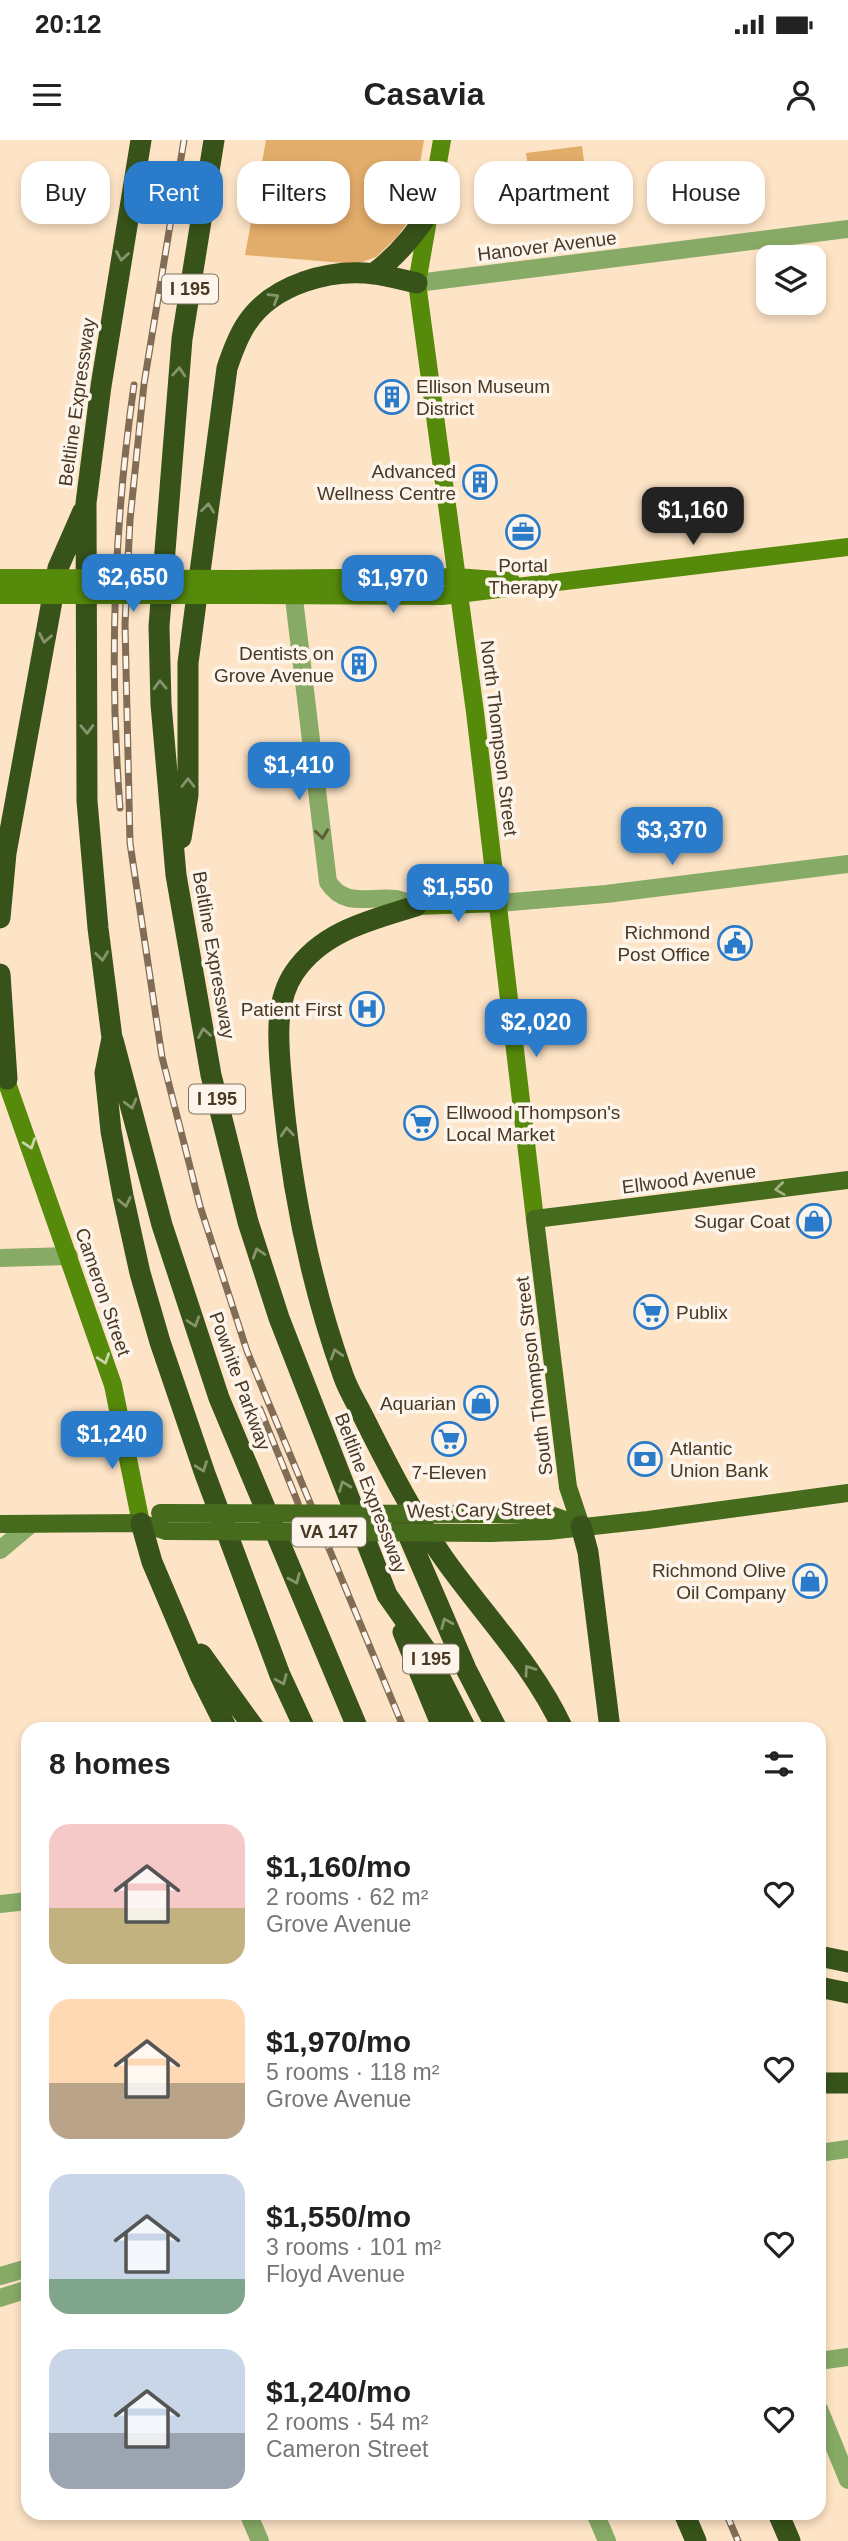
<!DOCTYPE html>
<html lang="en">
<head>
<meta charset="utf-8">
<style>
	:root { --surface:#fff; --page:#f6f6f6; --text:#222; --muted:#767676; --accent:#2a7ccb }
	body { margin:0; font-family:Arial,sans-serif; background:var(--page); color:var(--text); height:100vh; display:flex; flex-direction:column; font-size:26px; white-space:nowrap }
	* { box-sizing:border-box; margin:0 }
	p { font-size:23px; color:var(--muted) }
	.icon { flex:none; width:38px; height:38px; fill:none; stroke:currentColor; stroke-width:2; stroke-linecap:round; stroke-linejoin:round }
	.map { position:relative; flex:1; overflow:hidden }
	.panel { position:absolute; left:21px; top:1582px; width:805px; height:798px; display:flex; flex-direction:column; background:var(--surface); border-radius:21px; box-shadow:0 4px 10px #0003 }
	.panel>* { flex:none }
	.top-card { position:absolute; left:21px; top:21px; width:807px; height:63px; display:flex; gap:14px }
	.controls { position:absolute; left:756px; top:105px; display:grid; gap:14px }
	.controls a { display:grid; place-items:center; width:70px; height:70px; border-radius:14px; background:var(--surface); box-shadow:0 4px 10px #0003; font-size:35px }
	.price { position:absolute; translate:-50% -60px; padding:0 16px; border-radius:14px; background:var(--accent); color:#fff; font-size:23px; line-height:46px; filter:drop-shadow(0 2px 4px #0008) }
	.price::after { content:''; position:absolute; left:50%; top:42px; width:21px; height:16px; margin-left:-10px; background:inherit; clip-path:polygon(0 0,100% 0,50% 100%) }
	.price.on { background:#222; color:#fff }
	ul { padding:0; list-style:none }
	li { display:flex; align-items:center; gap:21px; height:175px; padding:0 28px }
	li span { display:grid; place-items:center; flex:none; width:196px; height:140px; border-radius:21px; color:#555 }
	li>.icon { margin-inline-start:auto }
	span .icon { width:84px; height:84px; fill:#fffc; stroke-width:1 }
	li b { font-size:30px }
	h2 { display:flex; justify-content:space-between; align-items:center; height:84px; padding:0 28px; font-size:30px }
	.tag { padding:0 24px; border-radius:21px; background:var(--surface); box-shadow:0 4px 10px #0003; font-size:24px; line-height:63px }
	.tag.on { background:var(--accent); color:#fff }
	.status { display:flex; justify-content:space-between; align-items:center; height:49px; padding:0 35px; background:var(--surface); direction:ltr }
	.status svg { height:19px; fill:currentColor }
	header { display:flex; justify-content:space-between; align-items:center; height:91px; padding:0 28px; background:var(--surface); font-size:32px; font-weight:800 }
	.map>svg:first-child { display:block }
	.green { fill:#e2ac6a }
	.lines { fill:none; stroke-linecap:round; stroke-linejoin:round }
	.street { stroke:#87aa66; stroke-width:18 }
	.secondary { stroke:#568a0b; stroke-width:18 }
	.primary { stroke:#476b1c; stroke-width:18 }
	.highway { stroke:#375319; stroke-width:21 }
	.rail-casing { stroke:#816d55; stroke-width:7 }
	.rail { stroke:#fdf5eb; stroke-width:4.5; stroke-dasharray:13; stroke-linecap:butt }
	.secondary-bridge { stroke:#568a0b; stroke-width:18 }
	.primary-bridge { stroke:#476b1c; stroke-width:18 }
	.oneway { stroke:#86946d }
	.oneway2 { stroke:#5c5a37 }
	.oneway3 { stroke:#cbd5a8 }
	.oneway4 { stroke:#a2b084 }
	.labels { text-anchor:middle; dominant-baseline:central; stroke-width:7; stroke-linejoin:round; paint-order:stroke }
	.shield { fill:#fdf5eb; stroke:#7f715f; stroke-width:2 }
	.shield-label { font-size:18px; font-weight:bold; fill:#493823 }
	.street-label { font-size:19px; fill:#493823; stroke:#fdf5eb }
	.poi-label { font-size:19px; fill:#493823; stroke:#fdf5eb; text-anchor:end }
</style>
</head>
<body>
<div class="status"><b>20:12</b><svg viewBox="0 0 49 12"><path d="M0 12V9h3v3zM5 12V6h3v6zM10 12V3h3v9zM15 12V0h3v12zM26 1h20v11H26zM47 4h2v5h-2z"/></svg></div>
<header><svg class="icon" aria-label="menu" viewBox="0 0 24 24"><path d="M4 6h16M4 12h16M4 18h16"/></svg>Casavia<svg class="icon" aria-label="person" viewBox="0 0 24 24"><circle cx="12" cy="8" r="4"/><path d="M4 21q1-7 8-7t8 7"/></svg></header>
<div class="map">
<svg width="848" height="2401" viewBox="0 0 848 2401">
	<rect width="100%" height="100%" fill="#fee4c6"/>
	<!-- green -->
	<path class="green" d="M266 0H424L411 77 397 97 376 117 357 124 245 115Z
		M582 6 586 36 530 43 526 13Z"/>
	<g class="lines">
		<!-- street -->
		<path class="street" d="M417 143 848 89
			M292 442 328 742C345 768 368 756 395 759 402 760 409 764 416 766
			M499 763 606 754 848 724
			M0 1118 69 1116
			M0 1410 31 1384
			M0 1764 28 1761
			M819 2013 848 2009
			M0 2136 28 2128
			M0 2158 28 2149
			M819 2221 848 2217
			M819 2269 848 2340
			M248 2373 260 2401
			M595 2373 607 2401"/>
		<!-- secondary -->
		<path class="secondary" d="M442 0 417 143 475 572 535 1079
			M0 438H29
			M239 439 457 437 511 441
			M0 455H26
			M239 455 442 456 848 407
			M416 766 499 763
			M1 926 113 1245 141 1383"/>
		<!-- primary -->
		<path class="primary" d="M480 1374H548L578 1385
			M0 1384 141 1383 166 1391
			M581 1386 568 1347 535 1079 848 1040
			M491 1393 548 1391 648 1380 848 1353"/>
		<!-- highway -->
		<path class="highway" d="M141 0 101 246 86 363 87 661 98 788 112 898 105 933 111 991 123 1056 140 1133 160 1202 205 1334 280 1535 305 1589
			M214 0 182 199 159 486 161 564 176 735 211 935 248 1082 279 1178 387 1455 426 1510 466 1589
			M373 134C397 116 415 95 431 69
			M181 698 188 655V523L227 228C232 213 238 196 247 183 273 144 331 128 375 134 389 136 403 140 417 143
			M416 766C371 780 322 791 294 833 271 867 280 918 283 957 292 1051 311 1145 343 1235 348 1250 357 1264 364 1278 379 1308 394 1338 411 1367 422 1385 433 1403 445 1420 485 1476 534 1526 563 1589
			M0 778 6 713 58 428 83 371
			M0 834 7 939
			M113 900 162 1085 219 1258 358 1589
			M400 1376 466 1529 497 1589
			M141 1383 152 1422 200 1535 227 1589
			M581 1386 588 1412 610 1589
			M403 1492 443 1589
			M201 1514 255 1589
			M819 1816 848 1822
			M819 1847 848 1853
			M819 1943H848
			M684 2373 696 2401
			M778 2373 790 2401"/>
		<!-- rail casing -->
		<g class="rail-casing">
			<path id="rail" d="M184 0 144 244 130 380 125 484 130 703 162 917 200 1066 247 1211 404 1589
				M120 668C109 527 114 385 134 245
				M260 1269 298 1363
				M726 2373 738 2401"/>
		</g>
		<!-- rail -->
		<use href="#rail" class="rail"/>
		<!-- secondary-bridge -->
		<path class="secondary-bridge" d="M29 438 239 439
			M26 455H239"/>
		<!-- primary-bridge -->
		<path class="primary-bridge" d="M160 1373 480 1374
			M166 1391 491 1393"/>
	</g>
	<!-- one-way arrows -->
	<defs><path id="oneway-chevron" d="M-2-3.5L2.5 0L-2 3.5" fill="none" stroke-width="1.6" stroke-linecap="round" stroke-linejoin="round" transform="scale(1.75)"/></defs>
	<g class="oneway">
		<use href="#oneway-chevron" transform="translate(122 116) rotate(99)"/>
		<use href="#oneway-chevron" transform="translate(274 158) rotate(-32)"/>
		<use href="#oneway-chevron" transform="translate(179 232) rotate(-86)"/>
		<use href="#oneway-chevron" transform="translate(208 368) rotate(-83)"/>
		<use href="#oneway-chevron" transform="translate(45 498) rotate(100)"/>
		<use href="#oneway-chevron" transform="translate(160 545) rotate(-92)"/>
		<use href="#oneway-chevron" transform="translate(87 589) rotate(89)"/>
		<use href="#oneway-chevron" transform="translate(188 643) rotate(-90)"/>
		<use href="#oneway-chevron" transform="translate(102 816) rotate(83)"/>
		<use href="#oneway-chevron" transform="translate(204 893) rotate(-100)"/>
		<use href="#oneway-chevron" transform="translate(131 964) rotate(75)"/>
		<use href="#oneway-chevron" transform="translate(287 992) rotate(-95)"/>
		<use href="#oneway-chevron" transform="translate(125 1062) rotate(78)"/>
		<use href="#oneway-chevron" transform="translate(258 1113) rotate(-108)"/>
		<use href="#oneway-chevron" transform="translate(194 1182) rotate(72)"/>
		<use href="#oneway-chevron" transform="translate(336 1214) rotate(-107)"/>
		<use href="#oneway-chevron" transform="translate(202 1327) rotate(70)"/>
		<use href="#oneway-chevron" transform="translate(344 1346) rotate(-111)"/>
		<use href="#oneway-chevron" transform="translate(295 1439) rotate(67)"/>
		<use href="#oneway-chevron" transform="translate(446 1483) rotate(-113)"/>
		<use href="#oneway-chevron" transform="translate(529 1530) rotate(-125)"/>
		<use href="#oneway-chevron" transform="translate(282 1540) rotate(66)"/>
	</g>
	<use class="oneway2" href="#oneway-chevron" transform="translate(322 694) rotate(83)"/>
	<g class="oneway3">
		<use href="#oneway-chevron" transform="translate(30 1004) rotate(71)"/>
		<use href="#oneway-chevron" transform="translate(104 1219) rotate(71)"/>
	</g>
	<use class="oneway4" href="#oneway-chevron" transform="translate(780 1049) rotate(173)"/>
	<!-- icons -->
	<defs>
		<g id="building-ring" transform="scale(1.75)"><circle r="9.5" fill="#fdf5eb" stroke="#2a7ccb" stroke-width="1.5"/><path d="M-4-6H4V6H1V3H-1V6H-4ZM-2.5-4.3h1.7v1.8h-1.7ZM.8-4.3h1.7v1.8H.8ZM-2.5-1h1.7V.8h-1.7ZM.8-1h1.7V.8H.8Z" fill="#2a7ccb"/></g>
		<g id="office-ring" transform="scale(1.75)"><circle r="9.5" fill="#fdf5eb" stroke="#2a7ccb" stroke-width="1.5"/><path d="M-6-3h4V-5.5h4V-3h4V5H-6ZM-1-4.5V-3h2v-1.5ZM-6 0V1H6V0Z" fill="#2a7ccb"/></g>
		<g id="civic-ring" transform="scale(1.75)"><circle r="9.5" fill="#fdf5eb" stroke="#2a7ccb" stroke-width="1.5"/><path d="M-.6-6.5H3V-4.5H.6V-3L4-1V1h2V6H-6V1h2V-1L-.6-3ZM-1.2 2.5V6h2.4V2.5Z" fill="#2a7ccb"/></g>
		<g id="hospital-ring" transform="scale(1.75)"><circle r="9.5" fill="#fdf5eb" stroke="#2a7ccb" stroke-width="1.5"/><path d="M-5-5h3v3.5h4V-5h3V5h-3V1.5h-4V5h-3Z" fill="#2a7ccb"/></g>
		<g id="supermarket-ring" transform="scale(1.75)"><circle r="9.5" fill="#fdf5eb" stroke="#2a7ccb" stroke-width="1.5"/><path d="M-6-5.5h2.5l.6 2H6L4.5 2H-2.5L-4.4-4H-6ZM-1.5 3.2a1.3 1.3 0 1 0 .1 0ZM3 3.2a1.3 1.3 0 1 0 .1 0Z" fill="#2a7ccb"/></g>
		<g id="shop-ring" transform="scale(1.75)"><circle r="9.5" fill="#fdf5eb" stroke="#2a7ccb" stroke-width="1.5"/><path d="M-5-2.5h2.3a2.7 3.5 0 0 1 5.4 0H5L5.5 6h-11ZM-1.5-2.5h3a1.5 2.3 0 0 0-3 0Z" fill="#2a7ccb"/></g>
		<g id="bank-ring" transform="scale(1.75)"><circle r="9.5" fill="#fdf5eb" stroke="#2a7ccb" stroke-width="1.5"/><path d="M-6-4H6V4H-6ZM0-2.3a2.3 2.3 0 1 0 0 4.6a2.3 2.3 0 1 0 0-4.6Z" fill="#2a7ccb"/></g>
	</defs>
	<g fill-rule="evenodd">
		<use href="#building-ring" x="392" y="257"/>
		<use href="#building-ring" x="480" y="342"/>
		<use href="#office-ring" x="523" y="392"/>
		<use href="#building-ring" x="359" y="524"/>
		<use href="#civic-ring" x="735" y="803"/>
		<use href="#hospital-ring" x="367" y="869"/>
		<use href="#supermarket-ring" x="421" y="983"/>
		<use href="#shop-ring" x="814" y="1081"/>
		<use href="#supermarket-ring" x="651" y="1172"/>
		<use href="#shop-ring" x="481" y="1263"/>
		<use href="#supermarket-ring" x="449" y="1299"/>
		<use href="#bank-ring" x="645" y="1319"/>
		<use href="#shop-ring" x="810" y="1441"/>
	</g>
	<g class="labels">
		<!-- shield labels -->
		<g class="shield">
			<rect x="162" y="134.5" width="56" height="29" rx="5"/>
			<rect x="189" y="944.5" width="56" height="29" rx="5"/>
			<rect x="292" y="1377.5" width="74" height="29" rx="5"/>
			<rect x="403" y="1504.5" width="56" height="29" rx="5"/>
		</g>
		<g class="shield-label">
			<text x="190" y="149">I 195</text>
			<text x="217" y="959">I 195</text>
			<text x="329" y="1392">VA 147</text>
			<text x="431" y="1519">I 195</text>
		</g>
		<!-- street labels -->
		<g class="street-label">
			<text transform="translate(547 106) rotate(-7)">Hanover Avenue</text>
			<text transform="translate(77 262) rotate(-82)">Beltline Expressway</text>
			<text transform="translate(499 598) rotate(83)">North Thompson Street</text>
			<text transform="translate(214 815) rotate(80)">Beltline Expressway</text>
			<text transform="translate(689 1039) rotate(-7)">Ellwood Avenue</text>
			<text transform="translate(103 1152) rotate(71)">Cameron Street</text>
			<text transform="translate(534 1236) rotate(-97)">South Thompson Street</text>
			<text transform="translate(240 1241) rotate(70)">Powhite Parkway</text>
			<text transform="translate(371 1353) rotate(69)">Beltline Expressway</text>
			<text transform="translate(479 1370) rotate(-1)">West Cary Street</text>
		</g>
		<!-- poi labels -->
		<g class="poi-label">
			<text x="416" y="246" text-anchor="start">Ellison Museum<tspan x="416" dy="22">District</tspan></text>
			<text x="456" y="331">Advanced<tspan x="456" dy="22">Wellness Centre</tspan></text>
			<text x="523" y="425" text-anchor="middle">Portal<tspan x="523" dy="22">Therapy</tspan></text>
			<text x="334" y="513">Dentists on<tspan x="334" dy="22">Grove Avenue</tspan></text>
			<text x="710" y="792">Richmond<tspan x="710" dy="22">Post Office</tspan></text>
			<text x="342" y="869">Patient First</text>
			<text x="446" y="972" text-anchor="start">Ellwood Thompson's<tspan x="446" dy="22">Local Market</tspan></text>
			<text x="790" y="1081">Sugar Coat</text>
			<text x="676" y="1172" text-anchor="start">Publix</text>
			<text x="456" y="1263">Aquarian</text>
			<text x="670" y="1308" text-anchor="start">Atlantic<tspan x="670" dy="22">Union Bank</tspan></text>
			<text x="449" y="1332" text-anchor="middle">7-Eleven</text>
			<text x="786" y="1430">Richmond Olive<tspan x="786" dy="22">Oil Company</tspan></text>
		</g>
	</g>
</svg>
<div class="controls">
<a><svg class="icon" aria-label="layers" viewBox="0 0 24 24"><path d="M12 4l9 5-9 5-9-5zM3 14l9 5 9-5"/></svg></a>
</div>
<b class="price on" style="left:693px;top:407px">$1,160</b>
<b class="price" style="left:133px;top:474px">$2,650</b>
<b class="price" style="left:393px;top:475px">$1,970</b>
<b class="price" style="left:299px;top:662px">$1,410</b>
<b class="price" style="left:672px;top:727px">$3,370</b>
<b class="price" style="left:458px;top:784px">$1,550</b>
<b class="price" style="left:536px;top:919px">$2,020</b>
<b class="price" style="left:112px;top:1331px">$1,240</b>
<div class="top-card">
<a class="tag">Buy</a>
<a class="tag on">Rent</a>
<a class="tag">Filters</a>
<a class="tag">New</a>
<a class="tag">Apartment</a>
<a class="tag">House</a>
</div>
<section class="panel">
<h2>8 homes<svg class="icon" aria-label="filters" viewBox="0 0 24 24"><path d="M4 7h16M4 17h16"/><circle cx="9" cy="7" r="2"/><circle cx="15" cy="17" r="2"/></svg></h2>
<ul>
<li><span style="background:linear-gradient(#f6c9c9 60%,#c2b280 0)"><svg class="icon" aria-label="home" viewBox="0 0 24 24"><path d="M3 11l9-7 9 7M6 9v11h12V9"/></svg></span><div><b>$1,160/mo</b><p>2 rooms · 62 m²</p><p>Grove Avenue</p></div><svg class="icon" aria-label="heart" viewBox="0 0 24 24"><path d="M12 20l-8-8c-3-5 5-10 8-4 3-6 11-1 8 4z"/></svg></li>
<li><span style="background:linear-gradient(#ffd9b3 60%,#b9a48a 0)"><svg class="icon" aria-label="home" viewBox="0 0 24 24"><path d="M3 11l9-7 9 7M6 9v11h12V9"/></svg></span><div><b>$1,970/mo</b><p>5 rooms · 118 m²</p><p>Grove Avenue</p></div><svg class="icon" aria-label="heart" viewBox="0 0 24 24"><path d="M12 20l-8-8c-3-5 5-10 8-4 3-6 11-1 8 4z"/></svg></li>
<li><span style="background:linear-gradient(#c9d6e8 75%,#7fa58c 0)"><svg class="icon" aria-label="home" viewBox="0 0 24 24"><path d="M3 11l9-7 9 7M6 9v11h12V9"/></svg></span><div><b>$1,550/mo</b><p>3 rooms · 101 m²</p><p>Floyd Avenue</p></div><svg class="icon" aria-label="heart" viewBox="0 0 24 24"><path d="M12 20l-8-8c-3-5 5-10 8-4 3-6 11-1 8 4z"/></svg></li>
<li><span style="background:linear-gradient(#c9d6e8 60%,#9aa5b1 0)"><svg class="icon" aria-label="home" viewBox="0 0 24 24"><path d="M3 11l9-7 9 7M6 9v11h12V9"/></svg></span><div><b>$1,240/mo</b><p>2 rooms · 54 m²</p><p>Cameron Street</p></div><svg class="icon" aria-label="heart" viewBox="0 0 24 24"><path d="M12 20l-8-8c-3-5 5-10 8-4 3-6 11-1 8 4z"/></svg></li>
</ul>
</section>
</div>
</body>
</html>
